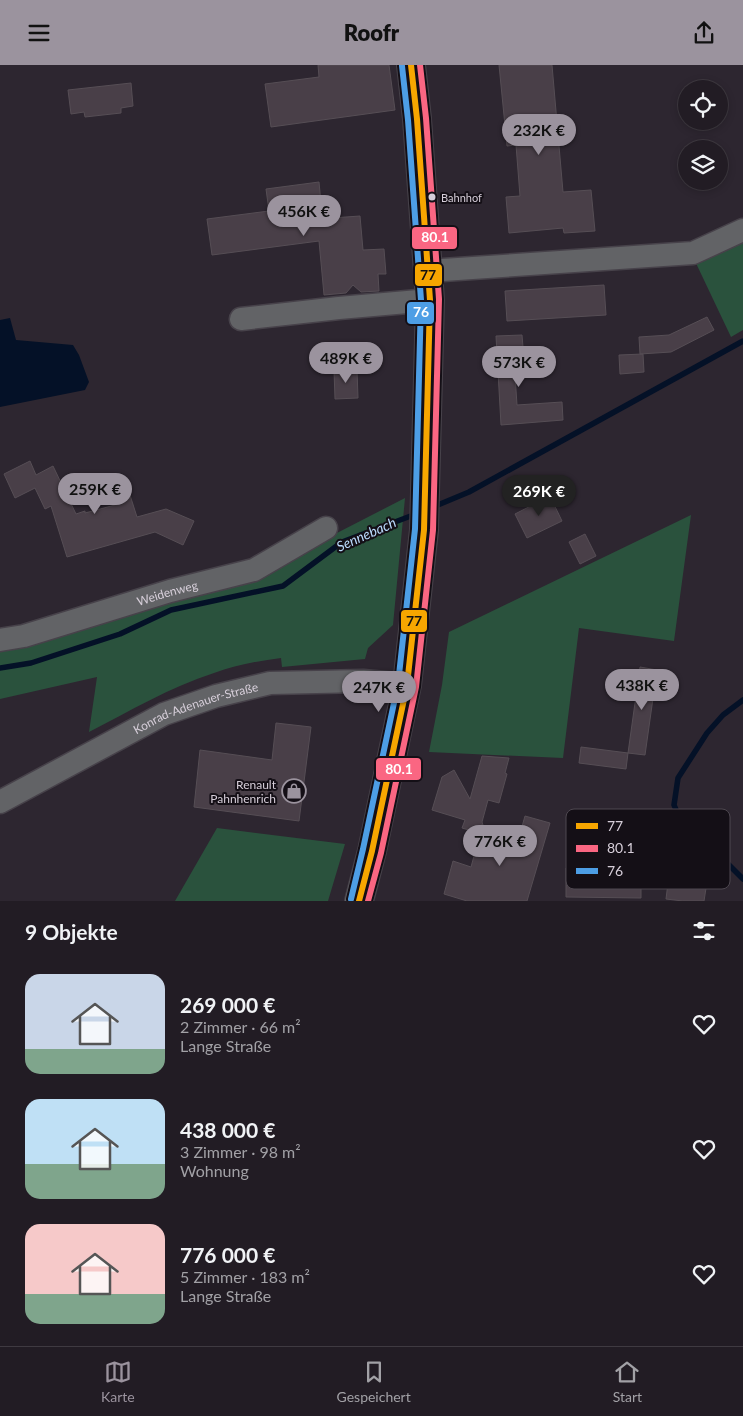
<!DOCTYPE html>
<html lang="de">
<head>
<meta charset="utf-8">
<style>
	:root { --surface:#221c24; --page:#2e2931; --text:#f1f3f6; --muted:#a2a1a6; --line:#3f3a41; --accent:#9b939e }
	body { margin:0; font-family:Lato,sans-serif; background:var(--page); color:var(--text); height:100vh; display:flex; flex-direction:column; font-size:19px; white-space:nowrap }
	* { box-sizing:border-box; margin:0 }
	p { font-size:16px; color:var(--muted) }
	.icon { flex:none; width:28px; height:28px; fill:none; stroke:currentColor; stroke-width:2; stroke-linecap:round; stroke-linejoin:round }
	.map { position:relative; height:836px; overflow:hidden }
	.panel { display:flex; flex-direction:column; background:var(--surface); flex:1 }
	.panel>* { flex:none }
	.fabs { position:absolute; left:678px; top:15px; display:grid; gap:10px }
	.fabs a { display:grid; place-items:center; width:50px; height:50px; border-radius:50%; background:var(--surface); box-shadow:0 2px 8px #0003,0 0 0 1px var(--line); font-size:25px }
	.price { position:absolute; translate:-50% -42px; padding:0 11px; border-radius:18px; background:var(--accent); color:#111; font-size:16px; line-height:32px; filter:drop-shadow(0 1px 2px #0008) }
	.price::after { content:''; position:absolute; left:50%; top:30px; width:15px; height:11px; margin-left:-8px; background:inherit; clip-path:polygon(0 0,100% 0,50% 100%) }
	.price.active { background:#222; color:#fff }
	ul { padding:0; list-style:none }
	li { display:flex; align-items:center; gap:15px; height:125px; padding:0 25px }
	li span { display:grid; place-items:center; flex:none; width:140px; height:100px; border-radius:15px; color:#555 }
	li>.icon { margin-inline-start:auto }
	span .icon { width:60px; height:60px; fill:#fffc; stroke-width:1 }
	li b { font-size:21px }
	h2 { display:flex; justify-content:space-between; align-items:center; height:60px; padding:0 25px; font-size:21px }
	header { display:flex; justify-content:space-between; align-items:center; height:65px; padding:0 25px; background:var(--accent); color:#111; font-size:22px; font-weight:800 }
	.tabs { display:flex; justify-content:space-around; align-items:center; height:70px; border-top:1px solid var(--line); background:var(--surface); font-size:14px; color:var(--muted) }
	.tabs a { display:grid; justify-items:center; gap:2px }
	.tabs .active { color:var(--accent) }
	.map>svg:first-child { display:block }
	.green { fill:#2a523d }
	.water { fill:#041127 }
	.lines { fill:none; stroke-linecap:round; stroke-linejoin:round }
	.stream { stroke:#041127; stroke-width:5.5 }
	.building { fill:#493f48; stroke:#564e55 }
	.minor-casing { stroke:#47424a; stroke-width:25 }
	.major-casing { stroke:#47424a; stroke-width:30 }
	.minor { stroke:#626366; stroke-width:22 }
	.major { stroke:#636368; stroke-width:28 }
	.bus-1-casing { stroke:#140f16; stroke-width:10 }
	.bus-2-casing { stroke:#140f16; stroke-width:10 }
	.bus-3-casing { stroke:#140f16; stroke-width:10 }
	.bus-1 { stroke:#f7a600; stroke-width:6 }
	.bus-2 { stroke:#fa6682; stroke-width:6 }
	.bus-3 { stroke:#4d9ee5; stroke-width:6 }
	.bus-dot { fill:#d6ced9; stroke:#140f16; stroke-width:2 }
	.labels { text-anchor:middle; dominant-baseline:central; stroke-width:4; stroke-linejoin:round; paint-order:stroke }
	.bus-label { font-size:11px; fill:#d6ced9; stroke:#140f16; text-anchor:start }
	.street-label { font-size:12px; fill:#d6ced9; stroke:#140f16 }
	.poi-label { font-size:12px; fill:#d6ced9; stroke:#140f16; text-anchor:end }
	.water-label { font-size:14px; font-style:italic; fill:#badafd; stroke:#140f16 }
	.key { fill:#140f16; stroke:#4e4850; stroke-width:1 }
	.key-label { font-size:14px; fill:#d6ced9 }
	.line-badge { stroke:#140f16; stroke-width:2 }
	.badge-label { font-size:14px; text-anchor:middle; font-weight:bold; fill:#fff }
	.pale-badge-label { font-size:14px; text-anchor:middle; font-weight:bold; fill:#111 }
</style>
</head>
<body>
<header><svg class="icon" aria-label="menu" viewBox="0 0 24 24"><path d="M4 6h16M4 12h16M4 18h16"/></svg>Roofr<svg class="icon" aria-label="share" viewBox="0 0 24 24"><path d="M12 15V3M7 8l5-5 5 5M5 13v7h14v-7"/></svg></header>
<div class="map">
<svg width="743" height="836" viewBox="0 0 743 836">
	<rect width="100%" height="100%" fill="#2d2630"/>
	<!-- green -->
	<path class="green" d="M743 171V265L731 272 694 194Z
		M405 433 393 560 368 583 365 594 282 602 281 593C258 596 235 600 214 608 170 622 130 646 89 667L97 612 0 634V587L26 582 176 535 335 469Z
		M691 450 674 576 579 563 563 693 429 687 442 620 449 567Z
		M217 763 345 779 328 836H175Z"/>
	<!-- water -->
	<path class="water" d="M10 253 16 275 73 280 79 290 89 317 85 325 0 342V255Z"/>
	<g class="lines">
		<!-- stream -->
		<path class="stream" d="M433 442 469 427 743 276
			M0 603 31 598 120 569 171 545 283 521 342 477 416 449
			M743 635 723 650 707 668 678 713 674 740 678 749 743 814"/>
	</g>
	<!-- building -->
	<path class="building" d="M318 0H389L395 45 271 62 265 19 319 12Z
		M499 0H552L563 127 591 125 595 166 564 168 563 163 509 168 506 132 520 131 516 80 507 81Z
		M131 18 133 41 121 43V48L85 52 84 47 71 49 68 25Z
		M319 117 321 138 330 137 332 153 360 151 363 185 384 184 386 209H378L379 226 361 227 353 220 346 228 324 230 319 176 212 190 207 154 269 146 266 124Z
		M604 220 606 250 507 256 505 226Z
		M707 252 714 265 671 287 640 289 639 272 669 270Z
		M522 270 524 294 514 295 517 340 562 337 563 355 501 360 496 271Z
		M643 289 644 307 620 309 619 290Z
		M334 305H357L358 333 335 334Z
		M30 396 36 410 53 401 76 449 85 446V448L115 440 113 432 129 427 137 452 166 444 194 456 183 480 155 467 67 492 51 441 45 444 35 423 15 433 4 409Z
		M550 431 562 456 527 473 515 449Z
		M585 469 596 491 580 499 569 477Z
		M640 602 657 605 645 690 628 688Z
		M276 658 311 662 299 756 194 742 200 685 272 695Z
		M581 682 628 688 626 704 579 698Z
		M482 691 509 693 505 708 507 709 499 738 488 735 482 757 483 760H481L479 768 462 763 465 755 432 745 442 712 454 705 470 734Z
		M525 751 550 758 527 836H467L444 829 453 796 471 802 480 769 517 779Z
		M628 785 641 786V833L566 832V803L592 804V790Z
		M671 794 692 797 691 805 701 807 700 816 707 817 704 836H683L666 834Z"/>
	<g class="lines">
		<!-- minor casing -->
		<g class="minor-casing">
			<g id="minor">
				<path d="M428 206 693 188 743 165"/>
				<path d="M241 254 339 243 430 235"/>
				<path id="s1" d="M0 575 24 571 170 526 254 505 326 463"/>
				<path id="s2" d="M0 737 164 649 216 631 270 618 363 616 407 620"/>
			</g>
		</g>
		<!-- major casing -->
		<g class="major-casing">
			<path id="major" d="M359 836 372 786 407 620 424 465 430 235 417 54 411 0"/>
		</g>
		<!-- minor -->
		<use href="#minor" class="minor"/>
		<!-- major -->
		<use href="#major" class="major"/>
		<!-- bus-1 casing -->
		<g class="bus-1-casing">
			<path id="bus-1" d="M359 836 372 786 407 620 424 465 430 235 417 54 411 0"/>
		</g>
		<!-- bus-2 casing -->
		<g class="bus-2-casing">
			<path id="bus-2" d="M368 836 381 788 416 622 433 465 439 234 426 53 420 0"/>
		</g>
		<!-- bus-3 casing -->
		<g class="bus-3-casing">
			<path id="bus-3" d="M351 834 363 784 398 619 415 464 421 235 408 55 402 1"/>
		</g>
		<!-- bus-1 -->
		<use href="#bus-1" class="bus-1"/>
		<!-- bus-2 -->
		<use href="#bus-2" class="bus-2"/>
		<!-- bus-3 -->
		<use href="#bus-3" class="bus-3"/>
	</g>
	<!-- icons -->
	<defs>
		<g id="shop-ring" transform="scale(1.25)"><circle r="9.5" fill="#140f16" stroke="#9b939e" stroke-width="1.5"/><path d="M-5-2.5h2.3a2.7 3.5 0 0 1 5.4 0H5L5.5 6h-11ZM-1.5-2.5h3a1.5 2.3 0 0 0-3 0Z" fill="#9b939e"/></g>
	</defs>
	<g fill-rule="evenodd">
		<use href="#shop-ring" x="294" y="726"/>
	</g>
	<!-- markers -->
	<circle class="bus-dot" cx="432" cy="132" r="4.5"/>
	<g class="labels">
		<!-- bus labels -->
		<g class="bus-label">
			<text x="441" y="132">Bahnhof</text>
		</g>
		<!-- street labels -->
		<g class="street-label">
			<text stroke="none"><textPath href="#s1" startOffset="174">Weidenweg</textPath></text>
			<text stroke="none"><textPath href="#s2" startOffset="218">Konrad-Adenauer-Straße</textPath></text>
		</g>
		<!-- poi labels -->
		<g class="poi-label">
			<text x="276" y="719">Renault<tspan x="276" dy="14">Pahnhenrich</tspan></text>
		</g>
		<!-- water labels -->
		<g class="water-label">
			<text transform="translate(366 469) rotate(-24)">Sennebach</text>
		</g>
	</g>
	<!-- legend -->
	<rect x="566" y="744" width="164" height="80" rx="8" class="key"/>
	<rect x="576" y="758" width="22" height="6" fill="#f7a600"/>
	<rect x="576" y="780" width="22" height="7" fill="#fa6682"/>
	<rect x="576" y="803" width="22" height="6" fill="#4d9ee5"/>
	<g class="key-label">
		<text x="607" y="766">77</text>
		<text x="607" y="788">80.1</text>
		<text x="607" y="811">76</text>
	</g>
	<g class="line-badge">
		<rect x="411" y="161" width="47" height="24" rx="5" fill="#fa6682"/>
		<rect x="414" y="198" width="29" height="24" rx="5" fill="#f7a600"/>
		<rect x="406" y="236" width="29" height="24" rx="5" fill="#4d9ee5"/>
		<rect x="400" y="544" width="28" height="24" rx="5" fill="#f7a600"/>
		<rect x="375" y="692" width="47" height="24" rx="5" fill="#fa6682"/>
	</g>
	<g class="badge-label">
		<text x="435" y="177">80.1</text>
		<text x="421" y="252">76</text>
		<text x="399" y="709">80.1</text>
	</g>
	<g class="pale-badge-label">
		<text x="428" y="215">77</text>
		<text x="414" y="561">77</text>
	</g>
</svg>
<div class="fabs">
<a><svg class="icon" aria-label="locate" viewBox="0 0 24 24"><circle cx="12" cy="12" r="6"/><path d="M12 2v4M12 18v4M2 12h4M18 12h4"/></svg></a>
<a><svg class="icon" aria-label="layers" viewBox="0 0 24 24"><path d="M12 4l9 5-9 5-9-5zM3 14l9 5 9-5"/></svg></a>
</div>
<b class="price" style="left:539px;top:91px">232K €</b>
<b class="price" style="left:304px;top:172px">456K €</b>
<b class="price" style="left:346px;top:319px">489K €</b>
<b class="price" style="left:519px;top:323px">573K €</b>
<b class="price" style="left:95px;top:450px">259K €</b>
<b class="price active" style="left:539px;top:452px">269K €</b>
<b class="price" style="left:642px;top:646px">438K €</b>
<b class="price" style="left:379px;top:648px">247K €</b>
<b class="price" style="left:500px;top:802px">776K €</b>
</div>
<section class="panel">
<h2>9 Objekte<svg class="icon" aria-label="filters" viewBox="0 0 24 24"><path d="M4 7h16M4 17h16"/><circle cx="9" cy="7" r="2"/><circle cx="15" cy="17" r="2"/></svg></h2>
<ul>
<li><span style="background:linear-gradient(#c9d6e8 75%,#7fa58c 0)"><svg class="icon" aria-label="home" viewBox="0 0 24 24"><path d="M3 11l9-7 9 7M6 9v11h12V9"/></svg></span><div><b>269 000 €</b><p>2 Zimmer · 66 m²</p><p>Lange Straße</p></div><svg class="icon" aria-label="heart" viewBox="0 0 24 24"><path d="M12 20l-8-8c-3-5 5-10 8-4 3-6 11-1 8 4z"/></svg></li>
<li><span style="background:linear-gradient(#bfe0f5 65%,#7fa58c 0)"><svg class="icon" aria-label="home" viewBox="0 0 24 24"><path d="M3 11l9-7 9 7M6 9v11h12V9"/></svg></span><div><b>438 000 €</b><p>3 Zimmer · 98 m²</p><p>Wohnung</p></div><svg class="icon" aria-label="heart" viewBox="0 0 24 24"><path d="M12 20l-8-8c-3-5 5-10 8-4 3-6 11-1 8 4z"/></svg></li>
<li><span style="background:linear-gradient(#f6c9c9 70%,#7fa58c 0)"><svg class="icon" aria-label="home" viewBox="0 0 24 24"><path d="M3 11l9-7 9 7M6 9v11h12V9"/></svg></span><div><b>776 000 €</b><p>5 Zimmer · 183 m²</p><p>Lange Straße</p></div><svg class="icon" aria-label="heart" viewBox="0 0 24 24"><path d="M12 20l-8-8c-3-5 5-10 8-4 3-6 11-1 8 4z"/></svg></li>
</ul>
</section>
<nav class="tabs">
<a class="active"><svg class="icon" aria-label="map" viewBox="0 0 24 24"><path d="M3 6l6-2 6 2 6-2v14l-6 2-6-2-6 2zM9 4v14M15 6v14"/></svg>Karte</a>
<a><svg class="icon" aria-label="saved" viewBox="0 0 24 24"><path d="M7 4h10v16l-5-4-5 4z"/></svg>Gespeichert</a>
<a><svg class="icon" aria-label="home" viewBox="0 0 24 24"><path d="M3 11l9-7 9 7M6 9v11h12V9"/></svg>Start</a>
</nav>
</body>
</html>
